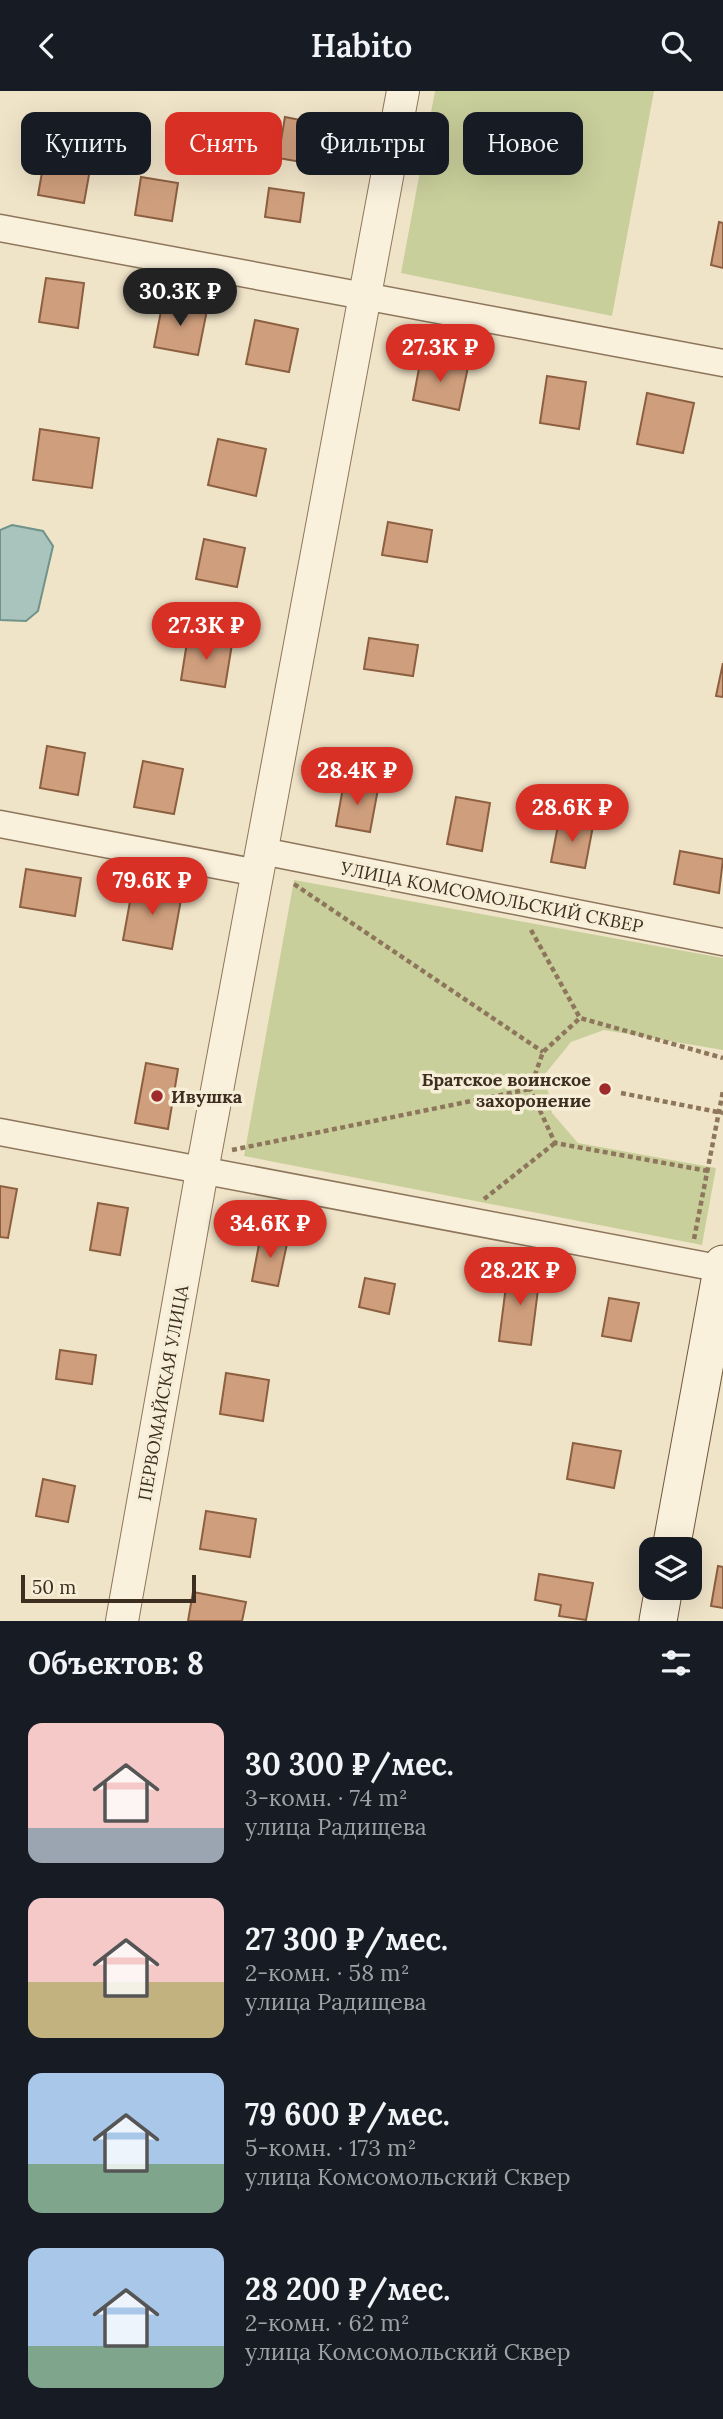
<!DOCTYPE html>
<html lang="ru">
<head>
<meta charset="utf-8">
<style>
	:root { --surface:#171b24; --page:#20242c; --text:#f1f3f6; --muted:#9ea1a6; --accent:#d93025 }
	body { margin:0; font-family:Lora,serif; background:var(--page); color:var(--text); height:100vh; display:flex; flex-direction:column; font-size:26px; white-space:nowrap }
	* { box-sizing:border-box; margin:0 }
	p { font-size:23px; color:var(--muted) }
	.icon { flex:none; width:38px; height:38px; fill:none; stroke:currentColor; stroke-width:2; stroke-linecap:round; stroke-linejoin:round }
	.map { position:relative; height:1530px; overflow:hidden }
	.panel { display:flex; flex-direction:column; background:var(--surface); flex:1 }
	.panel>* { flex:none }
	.hud { position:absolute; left:21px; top:21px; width:682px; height:63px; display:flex; gap:14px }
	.tools { position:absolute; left:639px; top:1446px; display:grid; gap:14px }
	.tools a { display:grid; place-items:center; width:63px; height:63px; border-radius:14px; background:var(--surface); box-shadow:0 7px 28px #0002; font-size:35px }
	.scale { position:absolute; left:21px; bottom:18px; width:175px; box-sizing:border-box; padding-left:7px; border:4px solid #3d2e20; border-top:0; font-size:19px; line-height:24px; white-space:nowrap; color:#3d2e20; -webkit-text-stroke:5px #f7eed8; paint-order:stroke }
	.price { position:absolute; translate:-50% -60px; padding:0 16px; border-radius:24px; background:var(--accent); color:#fff; font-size:23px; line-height:46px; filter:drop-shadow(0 2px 4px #0008) }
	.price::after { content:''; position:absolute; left:50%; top:42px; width:21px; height:16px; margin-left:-10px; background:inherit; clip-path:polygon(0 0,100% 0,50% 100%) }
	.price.active { background:#222; color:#fff }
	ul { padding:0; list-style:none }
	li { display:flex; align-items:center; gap:21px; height:175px; padding:0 28px }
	li span { display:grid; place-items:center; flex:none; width:196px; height:140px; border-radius:14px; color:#555 }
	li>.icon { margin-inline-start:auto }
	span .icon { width:84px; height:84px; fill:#fffc; stroke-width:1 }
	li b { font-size:30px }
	h2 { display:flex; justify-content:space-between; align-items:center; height:84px; padding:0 28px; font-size:30px }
	.pill { padding:0 24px; border-radius:14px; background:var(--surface); box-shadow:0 7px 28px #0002; font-size:24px; line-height:63px }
	.pill.active { background:var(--accent); color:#fff }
	header { display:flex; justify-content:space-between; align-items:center; height:91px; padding:0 28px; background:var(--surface); font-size:32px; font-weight:600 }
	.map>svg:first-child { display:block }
	.green { fill:#c9cf9b }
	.water { fill:#a9c4bc; stroke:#6f938a; stroke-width:2 }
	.building { fill:#cf9f7d; stroke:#8d5f41; stroke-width:2 }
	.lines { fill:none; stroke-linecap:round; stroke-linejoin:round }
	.minor-casing { stroke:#8d765c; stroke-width:29 }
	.tertiary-casing { stroke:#8d765c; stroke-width:34 }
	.secondary-casing { stroke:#6f573f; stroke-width:39 }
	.path { stroke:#8d765c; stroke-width:4.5; stroke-dasharray:5 3.5; stroke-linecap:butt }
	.minor { stroke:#faf1dc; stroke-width:26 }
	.tertiary { stroke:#faf1dc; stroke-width:32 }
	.secondary { stroke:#faf1dc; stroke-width:37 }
	.poi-dot { fill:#9e2a2b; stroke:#f7eed8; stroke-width:2.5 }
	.labels { text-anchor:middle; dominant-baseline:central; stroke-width:7; stroke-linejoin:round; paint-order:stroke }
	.street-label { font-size:18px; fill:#3d2e20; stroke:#f7eed8 }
	.poi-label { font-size:18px; font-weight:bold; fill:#3d2e20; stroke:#f7eed8; text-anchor:end }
</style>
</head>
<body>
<header><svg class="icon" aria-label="back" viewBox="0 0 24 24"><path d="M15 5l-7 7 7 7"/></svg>Habito<svg class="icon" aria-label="search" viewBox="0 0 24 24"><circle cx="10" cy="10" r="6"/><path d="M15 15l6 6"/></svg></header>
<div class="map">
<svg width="723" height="1530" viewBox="0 0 723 1530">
	<rect width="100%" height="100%" fill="#f0e4c8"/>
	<!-- green -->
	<path class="green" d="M435 0H654L612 225 401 182Z
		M294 789 723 867V959L604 939 571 951 545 983 552 1022 578 1052 716 1077 702 1154 244 1065Z"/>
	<!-- water -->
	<path class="water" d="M12 434 43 440 53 455 38 520 26 530 0 529V439Z"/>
	<!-- building -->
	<path class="building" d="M285 26 326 34 319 74 278 67Z
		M49 42 95 50 84 112 38 104Z
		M141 86 178 92 172 130 135 124Z
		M269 97 304 102 300 131 265 126Z
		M719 131 723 132V177L711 174Z
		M46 187 84 192 78 237 39 231Z
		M163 210 207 219 198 264 154 256Z
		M255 229 298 238 289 281 246 273Z
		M421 267 468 276 459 319 413 309Z
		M547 285 586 291 579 338 540 332Z
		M647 302 694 312 683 362 637 353Z
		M40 338 99 347 92 397 33 389Z
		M218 348 266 358 256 405 208 394Z
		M388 431 432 439 427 471 382 464Z
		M204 448 245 457 237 496 196 488Z
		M188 545 232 553 225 596 181 589Z
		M369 547 418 554 413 585 364 578Z
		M723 572V606L716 605Z
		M47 655 85 662 78 704 40 697Z
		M143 670 183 678 174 723 134 716Z
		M344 691 378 698 370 741 336 735Z
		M456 706 490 712 482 760 447 753Z
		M559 729 593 735 585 777 551 771Z
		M680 760 723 768 719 802 674 793Z
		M26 778 81 787 75 825 20 816Z
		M133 794 182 803 172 858 123 849Z
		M146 972 178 978 168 1038 135 1032Z
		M0 1095 17 1098 8 1147 0 1146Z
		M98 1112 128 1117 120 1164 90 1159Z
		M261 1143 288 1148 278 1195 252 1190Z
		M508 1179 540 1183 531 1254 499 1250Z
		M365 1187 395 1193 389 1223 359 1216Z
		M609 1207 639 1212 631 1250 602 1245Z
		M60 1259 96 1264 92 1293 56 1288Z
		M226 1282 269 1289 263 1330 220 1323Z
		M573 1352 621 1360 614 1397 567 1388Z
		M43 1388 75 1395 68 1431 36 1425Z
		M206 1420 256 1428 250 1466 200 1458Z
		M718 1475 723 1476V1517L711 1515Z
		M539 1483 593 1492 586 1529 559 1525 561 1514 535 1509Z
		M193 1501 246 1511 242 1530H188Z"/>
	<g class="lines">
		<!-- minor casing -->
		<g class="minor-casing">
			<path id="minor" d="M0 137 723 272
				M0 733 258 782
				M262 760 723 851
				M0 1041 723 1178"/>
		</g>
		<!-- tertiary casing -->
		<g class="tertiary-casing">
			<path id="tertiary" d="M122 1530 202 1080 403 0"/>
		</g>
		<!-- secondary casing -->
		<g class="secondary-casing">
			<path id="secondary" d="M671 1458 723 1173
				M658 1530 664 1496"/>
		</g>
		<!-- path -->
		<path class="path" d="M294 793 543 961
			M531 839 580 927
			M621 1002 723 1022
			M232 1059 530 998
			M708 1080 555 1052 530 998 543 961 580 927 723 967
			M484 1108 555 1052
			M694 1148 723 1000"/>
		<!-- minor -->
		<use href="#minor" class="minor"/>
		<!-- tertiary -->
		<use href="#tertiary" class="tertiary"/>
		<!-- secondary -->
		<use href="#secondary" class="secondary"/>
	</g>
	<!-- markers -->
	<g class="poi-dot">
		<circle cx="605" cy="998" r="7"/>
		<circle cx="157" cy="1005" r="7"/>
	</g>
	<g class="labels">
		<!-- street labels -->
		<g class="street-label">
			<text transform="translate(492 806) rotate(11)">УЛИЦА КОМСОМОЛЬСКИЙ СКВЕР</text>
			<text transform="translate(163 1302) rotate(-80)">ПЕРВОМАЙСКАЯ УЛИЦА</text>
		</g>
		<!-- poi labels -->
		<g class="poi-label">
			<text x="591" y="988">Братское воинское<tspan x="591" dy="21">захоронение</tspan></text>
			<text x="171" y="1005" text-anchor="start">Ивушка</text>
		</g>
	</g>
</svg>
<div class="tools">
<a><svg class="icon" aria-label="layers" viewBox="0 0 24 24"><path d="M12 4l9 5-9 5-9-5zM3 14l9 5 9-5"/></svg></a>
</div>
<div class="scale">50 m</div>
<b class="price active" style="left:180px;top:237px">30.3K ₽</b>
<b class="price" style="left:440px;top:293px">27.3K ₽</b>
<b class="price" style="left:206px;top:571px">27.3K ₽</b>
<b class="price" style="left:357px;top:716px">28.4K ₽</b>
<b class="price" style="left:572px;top:753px">28.6K ₽</b>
<b class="price" style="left:152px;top:826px">79.6K ₽</b>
<b class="price" style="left:270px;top:1169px">34.6K ₽</b>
<b class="price" style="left:520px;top:1216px">28.2K ₽</b>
<div class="hud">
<a class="pill">Купить</a>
<a class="pill active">Снять</a>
<a class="pill">Фильтры</a>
<a class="pill">Новое</a>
</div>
</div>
<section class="panel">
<h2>Объектов: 8<svg class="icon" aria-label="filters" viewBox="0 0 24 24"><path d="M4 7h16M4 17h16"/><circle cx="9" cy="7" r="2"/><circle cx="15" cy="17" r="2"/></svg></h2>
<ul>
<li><span style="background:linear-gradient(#f6c9c9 75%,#9aa5b1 0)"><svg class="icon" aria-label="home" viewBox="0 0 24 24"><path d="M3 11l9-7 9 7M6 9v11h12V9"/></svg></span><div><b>30 300 ₽/мес.</b><p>3-комн. · 74 m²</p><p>улица Радищева</p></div></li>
<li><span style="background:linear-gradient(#f6c9c9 60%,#c2b280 0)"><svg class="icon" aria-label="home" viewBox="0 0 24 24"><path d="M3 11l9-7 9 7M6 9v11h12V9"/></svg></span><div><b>27 300 ₽/мес.</b><p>2-комн. · 58 m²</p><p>улица Радищева</p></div></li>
<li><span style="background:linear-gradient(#a9c7e8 65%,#7fa58c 0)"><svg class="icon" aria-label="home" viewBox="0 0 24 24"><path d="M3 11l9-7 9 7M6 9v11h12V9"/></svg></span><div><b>79 600 ₽/мес.</b><p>5-комн. · 173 m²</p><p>улица Комсомольский Сквер</p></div></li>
<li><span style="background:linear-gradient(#a9c7e8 70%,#7fa58c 0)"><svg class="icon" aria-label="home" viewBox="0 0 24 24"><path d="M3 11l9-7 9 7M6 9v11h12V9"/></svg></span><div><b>28 200 ₽/мес.</b><p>2-комн. · 62 m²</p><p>улица Комсомольский Сквер</p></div></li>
</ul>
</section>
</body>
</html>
